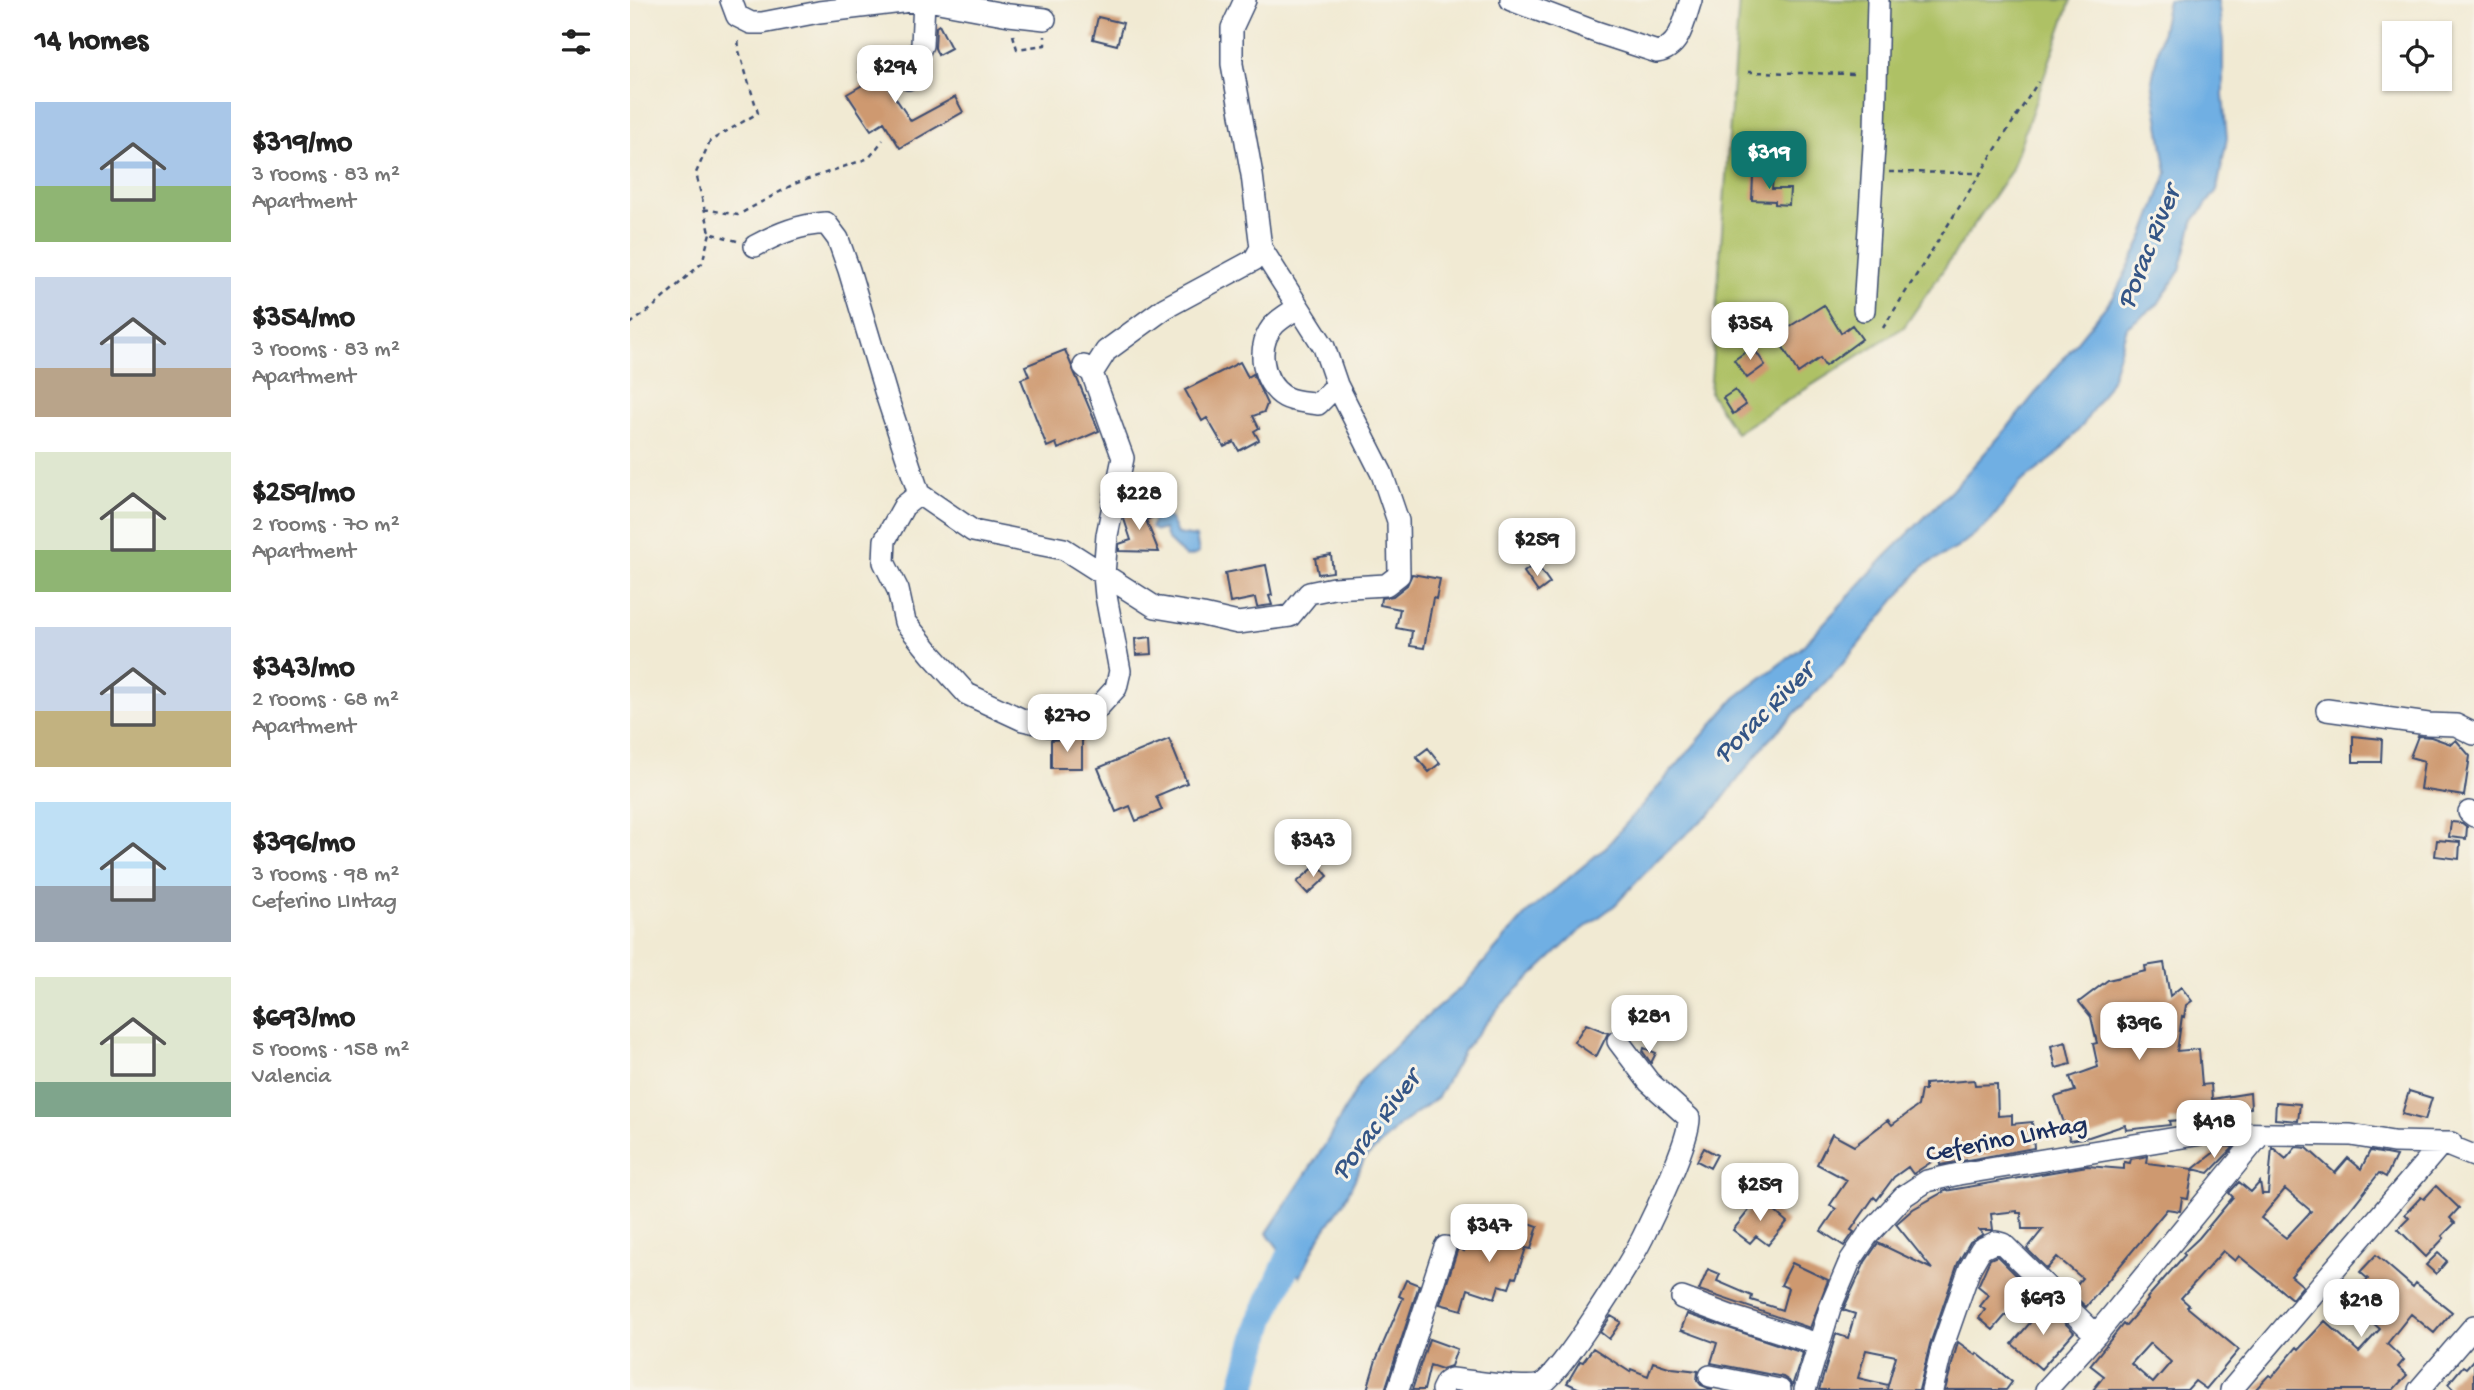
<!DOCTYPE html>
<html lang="en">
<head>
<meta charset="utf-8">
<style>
	:root { --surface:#fff; --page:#f2f2f2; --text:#222; --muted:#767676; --accent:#0f766e }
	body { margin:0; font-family:"Gochi Hand",sans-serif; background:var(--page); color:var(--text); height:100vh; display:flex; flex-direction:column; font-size:26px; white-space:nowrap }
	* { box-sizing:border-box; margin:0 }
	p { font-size:23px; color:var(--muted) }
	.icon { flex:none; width:38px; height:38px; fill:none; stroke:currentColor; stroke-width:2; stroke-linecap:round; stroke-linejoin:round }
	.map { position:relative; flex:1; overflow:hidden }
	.drawer { display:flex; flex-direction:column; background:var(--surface); width:630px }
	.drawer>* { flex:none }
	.tools { position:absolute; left:1752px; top:21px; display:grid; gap:14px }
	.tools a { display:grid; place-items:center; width:70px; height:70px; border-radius:0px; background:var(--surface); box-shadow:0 2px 5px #0004; font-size:35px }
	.price { position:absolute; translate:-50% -60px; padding:0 16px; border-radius:14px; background:#fff; color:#222; font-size:23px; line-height:46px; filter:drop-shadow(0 2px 4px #0008) }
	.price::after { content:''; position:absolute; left:50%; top:42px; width:21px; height:16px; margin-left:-10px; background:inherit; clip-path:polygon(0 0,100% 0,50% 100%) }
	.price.selected { background:var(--accent); color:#fff }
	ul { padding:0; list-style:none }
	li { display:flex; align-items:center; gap:21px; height:175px; padding:0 35px }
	li span { display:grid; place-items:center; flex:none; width:196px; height:140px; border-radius:0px; color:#555 }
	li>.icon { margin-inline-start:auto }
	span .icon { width:84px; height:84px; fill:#fffc; stroke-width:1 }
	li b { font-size:30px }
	h2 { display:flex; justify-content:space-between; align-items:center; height:84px; padding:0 35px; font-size:30px }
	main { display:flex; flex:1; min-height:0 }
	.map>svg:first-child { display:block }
	.green { fill:#aec165; stroke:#647862; stroke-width:2 }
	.water { fill:#6fafe3; stroke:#456fa0; stroke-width:2 }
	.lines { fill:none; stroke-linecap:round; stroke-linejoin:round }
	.river { stroke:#6fafe3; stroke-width:28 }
	.building { fill:#ce9970; fill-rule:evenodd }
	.minor-casing { stroke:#3b4b70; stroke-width:24 }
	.path { stroke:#3b4b70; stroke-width:2.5; stroke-dasharray:5 5; stroke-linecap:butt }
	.minor { stroke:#fff; stroke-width:21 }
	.labels { text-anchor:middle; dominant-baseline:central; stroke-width:6; stroke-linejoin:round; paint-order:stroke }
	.street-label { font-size:26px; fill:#1b2f5e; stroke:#f7f3e8 }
	.water-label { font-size:28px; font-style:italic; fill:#345586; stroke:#f7f3e8 }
</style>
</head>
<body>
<main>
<section class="drawer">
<h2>14 homes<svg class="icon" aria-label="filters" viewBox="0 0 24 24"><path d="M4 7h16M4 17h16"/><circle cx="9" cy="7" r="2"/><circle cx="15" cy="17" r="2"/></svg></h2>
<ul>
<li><span style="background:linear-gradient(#a9c7e8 60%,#8fb573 0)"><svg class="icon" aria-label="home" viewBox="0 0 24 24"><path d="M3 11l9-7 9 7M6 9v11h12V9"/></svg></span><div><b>$319/mo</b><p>3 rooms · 83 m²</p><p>Apartment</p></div></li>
<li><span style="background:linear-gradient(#c9d6e8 65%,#b9a48a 0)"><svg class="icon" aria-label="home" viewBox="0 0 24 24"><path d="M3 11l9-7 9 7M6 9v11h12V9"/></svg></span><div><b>$354/mo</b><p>3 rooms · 83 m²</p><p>Apartment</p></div></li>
<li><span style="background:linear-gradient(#dfe7d0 70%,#8fb573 0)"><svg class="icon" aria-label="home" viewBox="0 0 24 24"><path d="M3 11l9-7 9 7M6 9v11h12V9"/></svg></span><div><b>$259/mo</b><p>2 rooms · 70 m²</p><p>Apartment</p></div></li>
<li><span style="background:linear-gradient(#c9d6e8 60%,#c2b280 0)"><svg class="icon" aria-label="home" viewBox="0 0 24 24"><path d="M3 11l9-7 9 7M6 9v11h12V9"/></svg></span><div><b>$343/mo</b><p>2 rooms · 68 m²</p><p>Apartment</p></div></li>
<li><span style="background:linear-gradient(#bfe0f5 60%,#9aa5b1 0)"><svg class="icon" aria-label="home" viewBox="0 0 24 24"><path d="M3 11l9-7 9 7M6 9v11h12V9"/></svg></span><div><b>$396/mo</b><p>3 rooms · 98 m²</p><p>Ceferino LIntag</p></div></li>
<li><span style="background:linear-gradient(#dfe7d0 75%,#7fa58c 0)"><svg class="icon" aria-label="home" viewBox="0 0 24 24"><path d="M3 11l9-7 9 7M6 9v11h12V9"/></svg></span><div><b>$693/mo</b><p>5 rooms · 158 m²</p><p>Valencia</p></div></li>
</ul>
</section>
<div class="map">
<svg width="1844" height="1390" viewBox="0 0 1844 1390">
	<rect width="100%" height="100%" fill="#f7f3e8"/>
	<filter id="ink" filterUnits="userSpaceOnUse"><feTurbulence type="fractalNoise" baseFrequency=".0143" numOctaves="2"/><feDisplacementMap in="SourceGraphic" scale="14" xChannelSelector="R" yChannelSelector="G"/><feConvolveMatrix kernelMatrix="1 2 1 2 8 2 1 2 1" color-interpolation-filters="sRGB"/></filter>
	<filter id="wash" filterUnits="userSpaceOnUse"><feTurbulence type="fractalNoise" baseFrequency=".00686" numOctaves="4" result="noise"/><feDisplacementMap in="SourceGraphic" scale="28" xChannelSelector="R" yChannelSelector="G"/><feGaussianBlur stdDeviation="1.57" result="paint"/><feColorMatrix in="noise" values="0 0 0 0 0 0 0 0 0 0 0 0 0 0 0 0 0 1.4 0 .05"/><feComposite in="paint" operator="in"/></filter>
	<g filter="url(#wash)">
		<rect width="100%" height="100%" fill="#f1ead3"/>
		<!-- green -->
		<path class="green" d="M1109 0H1441L1381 171 1274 327 1106 433 1080 393Z"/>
		<!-- water -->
		<path class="water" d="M1538 0H1588L1593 42V96L1597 138 1587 190 1563 222 1550 270 1528 304 1497 327 1481 380 1453 425 1423 458 1390 483 1358 524 1327 548 1293 566 1210 667 1136 743 1085 809 1029 858 985 905 945 935 872 1004 834 1050 808 1097 770 1125 734 1160 714 1202 689 1238 670 1277 637 1233 695 1145 732 1079 777 1034 836 983 897 913 976 847 1105 698 1171 648 1253 559 1322 490 1378 427 1484 296 1514 235 1537 173 1522 81Z
			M532 516 540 518 547 534 566 537 569 552 565 555 556 557 537 539 534 529 527 531 521 528 524 518Z"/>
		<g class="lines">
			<!-- river -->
			<path class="river" d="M612 1390 633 1317 673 1228"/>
		</g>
		<g id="blocks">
			<!-- building -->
			<path class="building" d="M468 17 493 23 487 45 463 39Z
				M309 25 321 48 308 55 305 48 306 27Z
				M267 49 273 58 270 63 250 75 281 121 325 97 333 112 270 148 254 122 241 130 217 94 236 83 229 72Z
				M1123 176 1143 177 1142 189H1160L1159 205 1145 204V201L1122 200Z
				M1194 305 1211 333 1222 325 1232 339 1195 366 1190 358 1168 373 1146 335Z
				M1123 347 1135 365 1117 378 1104 360Z
				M435 350 469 431 428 449 426 443 417 447 391 379 399 376 395 366Z
				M610 362 618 377 623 374 637 404 634 412 623 416 629 428 624 431 629 440 609 451 604 442 594 447 577 418 572 421 555 390Z
				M1105 390 1116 405 1103 414 1093 398Z
				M519 506 523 517 516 520 529 552 489 551V544L501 540 494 519 495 514Z
				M701 555 703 572 688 574 685 558Z
				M906 563 920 583 908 592 894 572Z
				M636 565 642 595 639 596 642 605 627 607 625 598 600 603 595 573Z
				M782 574 810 579 806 599 803 598 794 648 780 646 782 631 766 628 770 609 750 605 751 598 763 596 777 585Z
				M521 637 522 654 506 655 505 639Z
				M1723 736 1752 739 1751 762H1723Z
				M1788 736 1801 737 1821 744 1826 740 1840 756 1834 796 1790 789 1794 761 1780 757Z
				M437 739H452V768H421V740Z
				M539 739 557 783 526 796 532 810 506 821 500 806 486 812 468 768Z
				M798 748 810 763 799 772 786 757Z
				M1821 822 1832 823 1837 827 1836 839 1819 837Z
				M1807 840 1830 842 1829 859 1805 856Z
				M688 864 698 876 678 894 667 882Z
				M1534 963 1540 996 1551 987 1562 1001 1556 1005 1554 1017 1552 1016 1547 1051 1569 1049 1572 1085 1581 1084 1582 1099 1620 1093 1621 1108 1585 1113 1586 1117 1539 1121 1540 1125 1496 1130 1495 1125 1459 1137 1440 1140 1425 1097 1445 1091 1440 1077 1468 1067 1463 1044 1467 1043 1461 1017 1449 1002 1478 980 1516 971 1515 966Z
				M1013 1008 1029 1011 1027 1026 1010 1023Z
				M956 1024 978 1033 966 1057 944 1042Z
				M1436 1042 1441 1064 1426 1068 1421 1046Z
				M1014 1048 1026 1053 1021 1063 1013 1052Z
				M1344 1080 1345 1085 1367 1084 1368 1116 1382 1115V1124L1402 1122 1404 1148 1310 1165 1309 1157 1283 1174 1278 1167 1264 1177 1247 1200 1244 1197 1221 1230 1224 1232 1214 1246 1191 1231 1206 1209 1200 1205 1217 1180 1187 1164 1202 1134 1224 1146 1258 1120 1262 1125 1288 1106 1291 1090H1295V1084Z
				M1779 1091 1802 1098 1795 1120 1772 1114Z
				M1646 1102 1670 1104 1668 1121 1645 1119Z
				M1592 1146 1604 1147 1579 1173 1563 1169Z
				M1642 1147 1656 1159 1666 1147 1677 1148 1705 1173 1718 1158 1731 1169 1740 1151 1766 1156 1756 1177 1749 1173 1719 1211 1661 1276 1673 1286 1662 1299 1609 1256 1605 1261 1593 1251 1551 1298 1559 1305 1557 1307 1609 1350 1576 1389 1565 1381 1557 1390H1463L1474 1376 1460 1365 1493 1324 1495 1326 1518 1300 1517 1298 1555 1255 1553 1253 1569 1238 1603 1197 1599 1193 1609 1182 1621 1192 1630 1182 1632 1194H1638ZM1655 1189 1681 1211 1656 1238 1631 1218ZM1520 1343 1541 1362 1523 1383 1501 1364Z
				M1074 1148 1087 1155 1080 1168 1067 1161Z
				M1518 1156 1517 1163 1563 1169 1558 1199 1552 1198 1550 1211 1537 1209 1456 1307 1440 1292 1452 1278 1427 1257 1417 1269 1397 1249 1413 1229H1392L1391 1213H1387V1211L1361 1214 1363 1230H1349L1353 1234 1340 1242 1328 1263 1300 1344 1289 1390H1189L1206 1334 1218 1338 1225 1314 1213 1310 1235 1262 1248 1243 1302 1269 1266 1224 1283 1209 1315 1191 1457 1166 1494 1169V1162L1500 1163 1501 1159ZM1236 1350 1266 1356 1257 1389 1258 1385 1228 1378Z
				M1806 1186 1829 1208 1820 1218 1825 1223 1812 1236 1814 1238 1796 1257 1768 1229 1779 1218 1775 1214 1791 1197 1794 1199Z
				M1129 1198 1157 1222 1138 1245 1126 1236 1120 1243 1103 1230Z
				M877 1215 908 1226 901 1249 896 1248 886 1278 883 1277 879 1288 869 1285 865 1298 838 1289 832 1310 810 1304 828 1248 834 1251 838 1241 864 1251Z
				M1808 1253 1817 1261 1806 1274 1796 1265Z
				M1746 1255 1783 1287 1786 1283 1822 1312 1804 1333 1781 1314 1757 1344 1774 1360 1768 1367 1777 1375 1763 1390H1625L1639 1375 1642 1377 1667 1347 1669 1349 1695 1321 1729 1352 1750 1329 1718 1301 1738 1279 1730 1272Z
				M1367 1256 1399 1288 1363 1330 1349 1318 1355 1310 1350 1306 1359 1295 1348 1286 1360 1259Z
				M1162 1263 1198 1280 1180 1328 1069 1290 1078 1269 1090 1274 1087 1281 1122 1296 1121 1300 1152 1310 1158 1288 1151 1285Z
				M776 1280 789 1285 755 1390H737L746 1360 773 1298 769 1296Z
				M1416 1304 1444 1332 1411 1369 1382 1344Z
				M1057 1314 1173 1353 1162 1386 1159 1381 1153 1377 1081 1363 1087 1343 1051 1330Z
				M981 1316 991 1322 979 1339 970 1332Z
				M799 1339 827 1349 821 1366 812 1369 800 1365 794 1390H782Z
				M1328 1342 1346 1355 1347 1353 1382 1382 1376 1390H1315Z
				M963 1348 1000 1372 1001 1369 1018 1376 1023 1362 1042 1368 1068 1371 1067 1380 1071 1385 1083 1390H952L937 1383 950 1361 953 1362Z
				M1844 1359V1390H1824L1818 1384 1833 1366 1836 1368Z"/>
		</g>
	</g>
	<g filter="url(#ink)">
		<use href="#blocks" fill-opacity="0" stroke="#3b4b70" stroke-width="2"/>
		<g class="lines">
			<!-- minor casing -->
			<g class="minor-casing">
				<path id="minor" d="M101 0 107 16 121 23H132L189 12 289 0
					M298 0 379 15 415 19
					M881 0 966 32 1027 52C1051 48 1054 20 1061 0
					M278 79 292 45 294 0
					M125 246C149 233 169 225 196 223L208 239 219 270 256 394 289 494 343 531 434 549 525 607 573 615 608 623 660 616 679 593 703 588 756 585 769 575 768 521 752 474 707 385 694 347 631 248 622 175 602 64V28L615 0
					M667 308C660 313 651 318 645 324 625 344 631 383 655 397 664 402 678 402 688 404L707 385
					M1234 310 1245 130 1248 0
					M454 366 462 373 476 351 535 308 624 260 631 248
					M289 494 274 506 255 540 254 562 268 590 275 622 301 654 337 694 393 720 429 728 465 711 486 688 490 671 476 596 474 575 477 535 493 458 462 373
					M1697 710 1798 724 1826 725 1844 734
					M1839 812 1844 816
					M1052 1298 1103 1317 1188 1344
					M1080 1376 1150 1390
					M768 1390 815 1247
					M812 1390 816 1382 821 1379C839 1381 896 1390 910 1385 930 1377 1001 1261 1013 1237 1024 1215 1060 1139 1059 1118L1019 1082 988 1041
					M1175 1390 1200 1308 1220 1261 1237 1236 1274 1196 1297 1181 1329 1174 1577 1133 1721 1135 1763 1142 1812 1143 1844 1156
					M1302 1390 1312 1348 1340 1268 1351 1249 1366 1242 1373 1244 1466 1335
					M1416 1390 1466 1335 1630 1135
					M1601 1390 1812 1143H1821
					M1789 1390 1844 1326"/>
			</g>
			<!-- path -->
			<path class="path" d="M383 35 387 49 415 45V36
				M1118 72 1227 74
				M1259 172 1350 173
				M74 209 108 215 164 184 239 158 253 140
				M107 241 80 233 66 173 80 141 128 113 109 51 108 37
				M0 324 21 309 72 263 80 233
				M1253 328 1408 82"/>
			<!-- minor -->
			<use href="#minor" class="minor"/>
		</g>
	</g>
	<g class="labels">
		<!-- street labels -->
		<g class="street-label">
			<text transform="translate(1377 1141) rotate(-11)">Ceferino LIntag</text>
		</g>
		<!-- water labels -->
		<g class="water-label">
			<text transform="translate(1520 248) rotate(-68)">Porac River</text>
			<text transform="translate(1135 714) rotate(-45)">Porac River</text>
			<text transform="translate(747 1126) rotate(-53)">Porac River</text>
		</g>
	</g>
</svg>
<div class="tools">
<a><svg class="icon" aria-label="locate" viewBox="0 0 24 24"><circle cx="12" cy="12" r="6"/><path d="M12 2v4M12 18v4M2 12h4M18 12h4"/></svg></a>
</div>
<b class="price" style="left:265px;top:105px">$294</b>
<b class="price selected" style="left:1139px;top:191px">$319</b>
<b class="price" style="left:1120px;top:362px">$354</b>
<b class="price" style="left:509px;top:532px">$228</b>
<b class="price" style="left:907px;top:578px">$259</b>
<b class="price" style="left:437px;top:754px">$270</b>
<b class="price" style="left:683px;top:879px">$343</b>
<b class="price" style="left:1019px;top:1055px">$281</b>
<b class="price" style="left:1509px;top:1062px">$396</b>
<b class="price" style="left:1584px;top:1160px">$418</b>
<b class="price" style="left:1130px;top:1223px">$259</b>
<b class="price" style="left:859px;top:1264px">$347</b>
<b class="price" style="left:1413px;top:1337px">$693</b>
<b class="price" style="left:1731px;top:1339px">$218</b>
</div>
</main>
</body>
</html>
